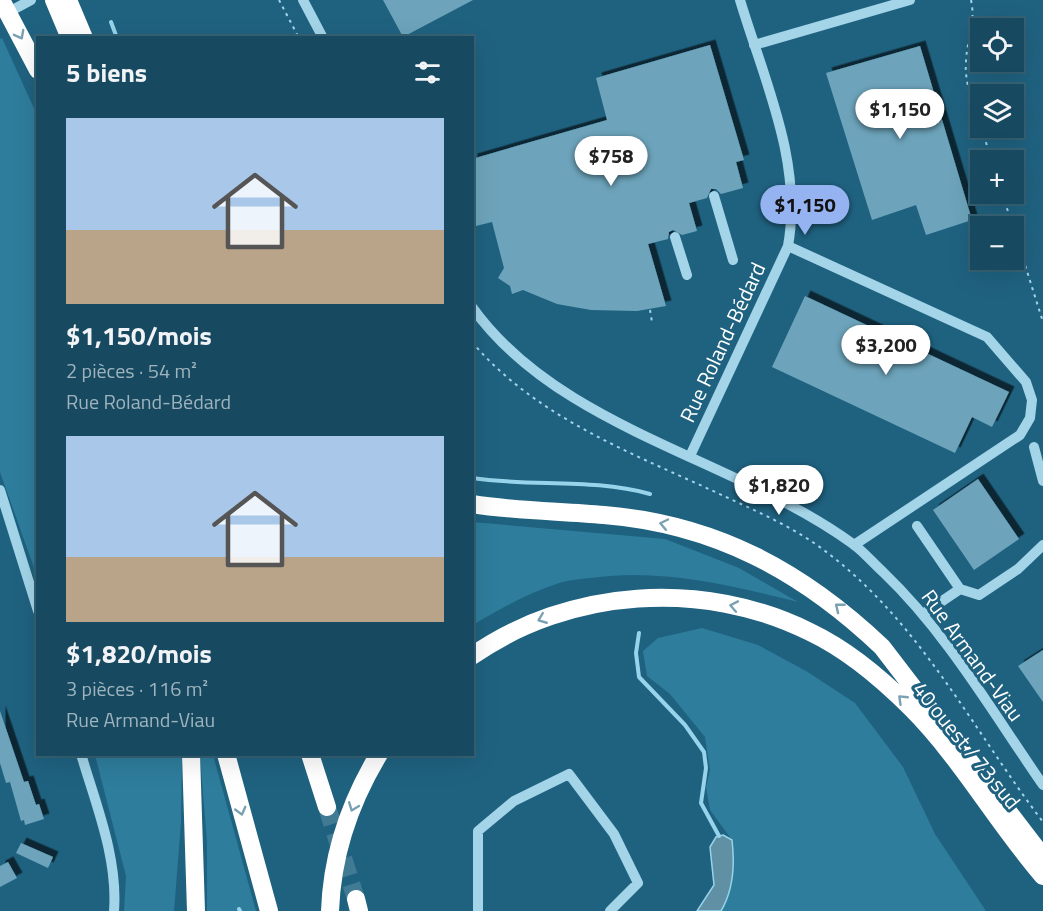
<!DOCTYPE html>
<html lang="fr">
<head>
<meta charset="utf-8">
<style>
	:root { --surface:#174a60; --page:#245469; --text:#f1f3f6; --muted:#9eb3bd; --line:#366275; --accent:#95b2f1 }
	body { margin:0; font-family:"Titillium Web",sans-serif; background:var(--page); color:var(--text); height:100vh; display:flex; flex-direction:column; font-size:22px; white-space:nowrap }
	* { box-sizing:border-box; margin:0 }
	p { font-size:20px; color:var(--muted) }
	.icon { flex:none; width:33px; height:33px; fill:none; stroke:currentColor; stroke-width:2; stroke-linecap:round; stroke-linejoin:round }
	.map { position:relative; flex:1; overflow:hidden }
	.side { position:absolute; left:36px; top:36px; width:438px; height:720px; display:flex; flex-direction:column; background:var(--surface); border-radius:0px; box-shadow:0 6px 24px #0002,0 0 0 2px var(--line) }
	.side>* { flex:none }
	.controls { position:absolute; left:970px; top:18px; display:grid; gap:12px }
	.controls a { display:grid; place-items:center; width:54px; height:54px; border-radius:0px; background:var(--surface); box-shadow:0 6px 24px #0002,0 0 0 2px var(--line); font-size:30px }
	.price { position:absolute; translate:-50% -51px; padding:0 14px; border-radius:21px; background:#fff; color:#222; font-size:20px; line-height:39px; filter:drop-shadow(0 2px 3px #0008) }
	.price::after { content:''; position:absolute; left:50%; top:36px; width:18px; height:14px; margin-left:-9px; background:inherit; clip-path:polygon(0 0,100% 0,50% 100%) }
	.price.active { background:var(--accent); color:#111 }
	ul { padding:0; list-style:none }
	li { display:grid; align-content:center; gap:12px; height:318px; padding:0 30px }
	li span { display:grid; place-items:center; height:186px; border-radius:0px; color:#555 }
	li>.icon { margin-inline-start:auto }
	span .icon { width:108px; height:108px; fill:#fffc; stroke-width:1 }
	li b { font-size:26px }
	h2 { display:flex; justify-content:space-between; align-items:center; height:72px; padding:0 30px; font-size:26px }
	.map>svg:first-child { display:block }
	.green { fill:#2e7d9c }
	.water { fill:#5f90a4; stroke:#97d3ea; stroke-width:1.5 }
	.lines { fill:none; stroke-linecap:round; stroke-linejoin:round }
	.stream { stroke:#97d3ea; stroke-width:4 }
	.building { fill:#6da4bb; filter:url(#shadow) }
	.highway-tunnel { stroke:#417a93; stroke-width:18; stroke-dasharray:18 9; stroke-linecap:butt }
	.path { stroke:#a3d4e8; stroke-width:2; stroke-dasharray:3 4.5; stroke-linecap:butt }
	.minor { stroke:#a3d4e8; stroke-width:10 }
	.highway { stroke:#fff; stroke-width:18 }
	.oneway { stroke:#79a1b3 }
	.labels { text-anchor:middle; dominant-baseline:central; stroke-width:6; stroke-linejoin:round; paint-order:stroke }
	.street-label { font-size:21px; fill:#fff; stroke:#1f6280 }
</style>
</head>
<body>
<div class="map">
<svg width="1043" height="911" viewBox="0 0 1043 911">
	<defs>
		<filter id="shadow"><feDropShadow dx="5.5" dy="-5.5" stdDeviation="0" flood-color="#0009"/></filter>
	</defs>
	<rect width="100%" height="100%" fill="#1f6280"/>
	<!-- green -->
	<path class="green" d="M2 38 37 115V576L0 472V39Z
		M472 522 665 539 739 568 798 602C730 585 661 568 591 578 580 579 569 580 559 583 528 593 500 609 473 625Z
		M702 628 758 645 806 671 855 703 903 767 935 834 986 911H721L726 902 734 858 732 840 710 810 706 787 710 770 705 737 670 694 647 676 643 651 658 638Z
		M95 755H182L181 822 174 911H124L126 876Z
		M200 755H213L256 911H207V842Z"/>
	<!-- water -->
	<path class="water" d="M723 835 732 840C735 865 734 889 721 911H697L714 885 710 847 716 837Z"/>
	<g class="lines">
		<!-- stream -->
		<path class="stream" d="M111 22 117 38
			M472 478C531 487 593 478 650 494
			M639 633 636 653 639 677 685 725 704 752 706 768 701 803 719 836
			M239 909 240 911"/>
	</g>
	<!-- building -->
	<path class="building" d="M383 0H473L403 37Z
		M710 45 744 160 736 162 743 188 721 194 716 189H711L707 198 689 203 697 231 682 235 673 230 669 232 668 239 648 244 666 306 637 311 591 310 557 304 523 290 512 294 510 286 498 278 504 268 492 222 472 227V159L607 120 596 78Z
		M920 46 972 220 926 235 916 205 872 220 826 73Z
		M805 296 1009 392 992 427 972 417 955 453 772 367Z
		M978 479 1019 539 974 570 933 510Z
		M1043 650V702L1018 666Z
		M0 711 24 782 28 781 36 805 39 804 44 819 25 825 24 820 21 821 10 782 6 783 0 763Z
		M21 843 53 857 48 868 16 853Z
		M8 862 17 878 0 887V866Z"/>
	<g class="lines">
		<!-- highway-tunnel -->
		<path class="highway-tunnel" d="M327 807 356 899"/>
		<!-- path -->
		<path class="path" d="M279 0 299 38
			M971 0C976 23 967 39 966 61 964 83 974 106 981 127
			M981 128 992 160
			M1002 194 1013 226
			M1014 230 1043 322
			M650 310 652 322
			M472 342C537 419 637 455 726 497 756 511 786 524 814 543 916 614 970 726 1043 822"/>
		<!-- minor -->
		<path class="minor" d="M303 0 323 38
			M5 14 31 0
			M754 45 910 0
			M714 196 733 260
			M675 237 687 275
			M788 246 987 337 1026 382 1032 400 1030 418 1020 435 854 545
			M472 307C559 429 735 458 853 544 864 552 873 563 883 572 947 633 993 713 1043 785
			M1034 447 1043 481
			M690 456 788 246C803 162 764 80 740 0
			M0 490 38 611
			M917 526 960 589 923 614
			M960 589 979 595 1018 569 1043 545
			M81 754C96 805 118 858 114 911
			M478 911V831L514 801 569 774 614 834 638 883 610 911"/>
		<!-- highway -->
		<path class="highway" d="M1 0 38 70
			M54 0 70 38
			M68 0 84 38
			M472 504C516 511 560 511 604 515 715 524 802 571 882 647L1043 857
			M472 656C569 588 704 579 810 632 848 650 882 679 911 708 961 758 997 823 1043 876
			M191 754 196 911
			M226 754 269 911
			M310 754 327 807
			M356 899 359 911
			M330 911C332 855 350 802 379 754"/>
	</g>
	<!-- one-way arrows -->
	<defs><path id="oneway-chevron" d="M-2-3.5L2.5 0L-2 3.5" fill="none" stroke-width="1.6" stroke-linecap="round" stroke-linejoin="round" transform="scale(1.5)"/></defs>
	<g class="oneway">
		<use href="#oneway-chevron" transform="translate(20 35) rotate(62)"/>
		<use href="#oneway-chevron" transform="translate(664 524) rotate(-168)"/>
		<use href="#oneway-chevron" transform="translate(734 606) rotate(-169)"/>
		<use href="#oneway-chevron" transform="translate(839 607) rotate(-141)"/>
		<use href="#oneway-chevron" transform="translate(542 619) rotate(158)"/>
		<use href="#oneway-chevron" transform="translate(902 699) rotate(-136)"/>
		<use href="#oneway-chevron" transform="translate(353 807) rotate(111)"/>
		<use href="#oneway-chevron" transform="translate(241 811) rotate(75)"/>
	</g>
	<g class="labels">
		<!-- street labels -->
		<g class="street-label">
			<text transform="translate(722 342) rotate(-65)">Rue Roland-Bédard</text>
			<text transform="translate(973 655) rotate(54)">Rue Armand-Viau</text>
			<text transform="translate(967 745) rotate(51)">40 ouest / 73 sud</text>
		</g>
	</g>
</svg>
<div class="controls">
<a><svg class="icon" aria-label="locate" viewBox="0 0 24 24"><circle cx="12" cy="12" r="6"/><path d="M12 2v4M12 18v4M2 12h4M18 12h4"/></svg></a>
<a><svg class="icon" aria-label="layers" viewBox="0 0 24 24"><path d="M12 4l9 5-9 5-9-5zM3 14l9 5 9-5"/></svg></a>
<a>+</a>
<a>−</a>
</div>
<b class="price" style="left:900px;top:140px">$1,150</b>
<b class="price" style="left:611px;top:187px">$758</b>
<b class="price active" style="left:805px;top:236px">$1,150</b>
<b class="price" style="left:886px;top:376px">$3,200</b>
<b class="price" style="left:779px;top:516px">$1,820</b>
<section class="side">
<h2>5 biens<svg class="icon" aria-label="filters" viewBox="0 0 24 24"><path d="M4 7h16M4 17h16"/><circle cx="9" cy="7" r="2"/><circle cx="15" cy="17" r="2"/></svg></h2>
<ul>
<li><span style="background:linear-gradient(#a9c7e8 60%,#b9a48a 0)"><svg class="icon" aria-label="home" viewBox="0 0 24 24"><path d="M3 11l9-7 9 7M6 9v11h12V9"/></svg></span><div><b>$1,150/mois</b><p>2 pièces · 54 m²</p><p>Rue Roland-Bédard</p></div></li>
<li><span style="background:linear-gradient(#a9c7e8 65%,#b9a48a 0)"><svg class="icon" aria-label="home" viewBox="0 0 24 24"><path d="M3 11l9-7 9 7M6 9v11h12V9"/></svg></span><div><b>$1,820/mois</b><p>3 pièces · 116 m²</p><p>Rue Armand-Viau</p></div></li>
</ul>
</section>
</div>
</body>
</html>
